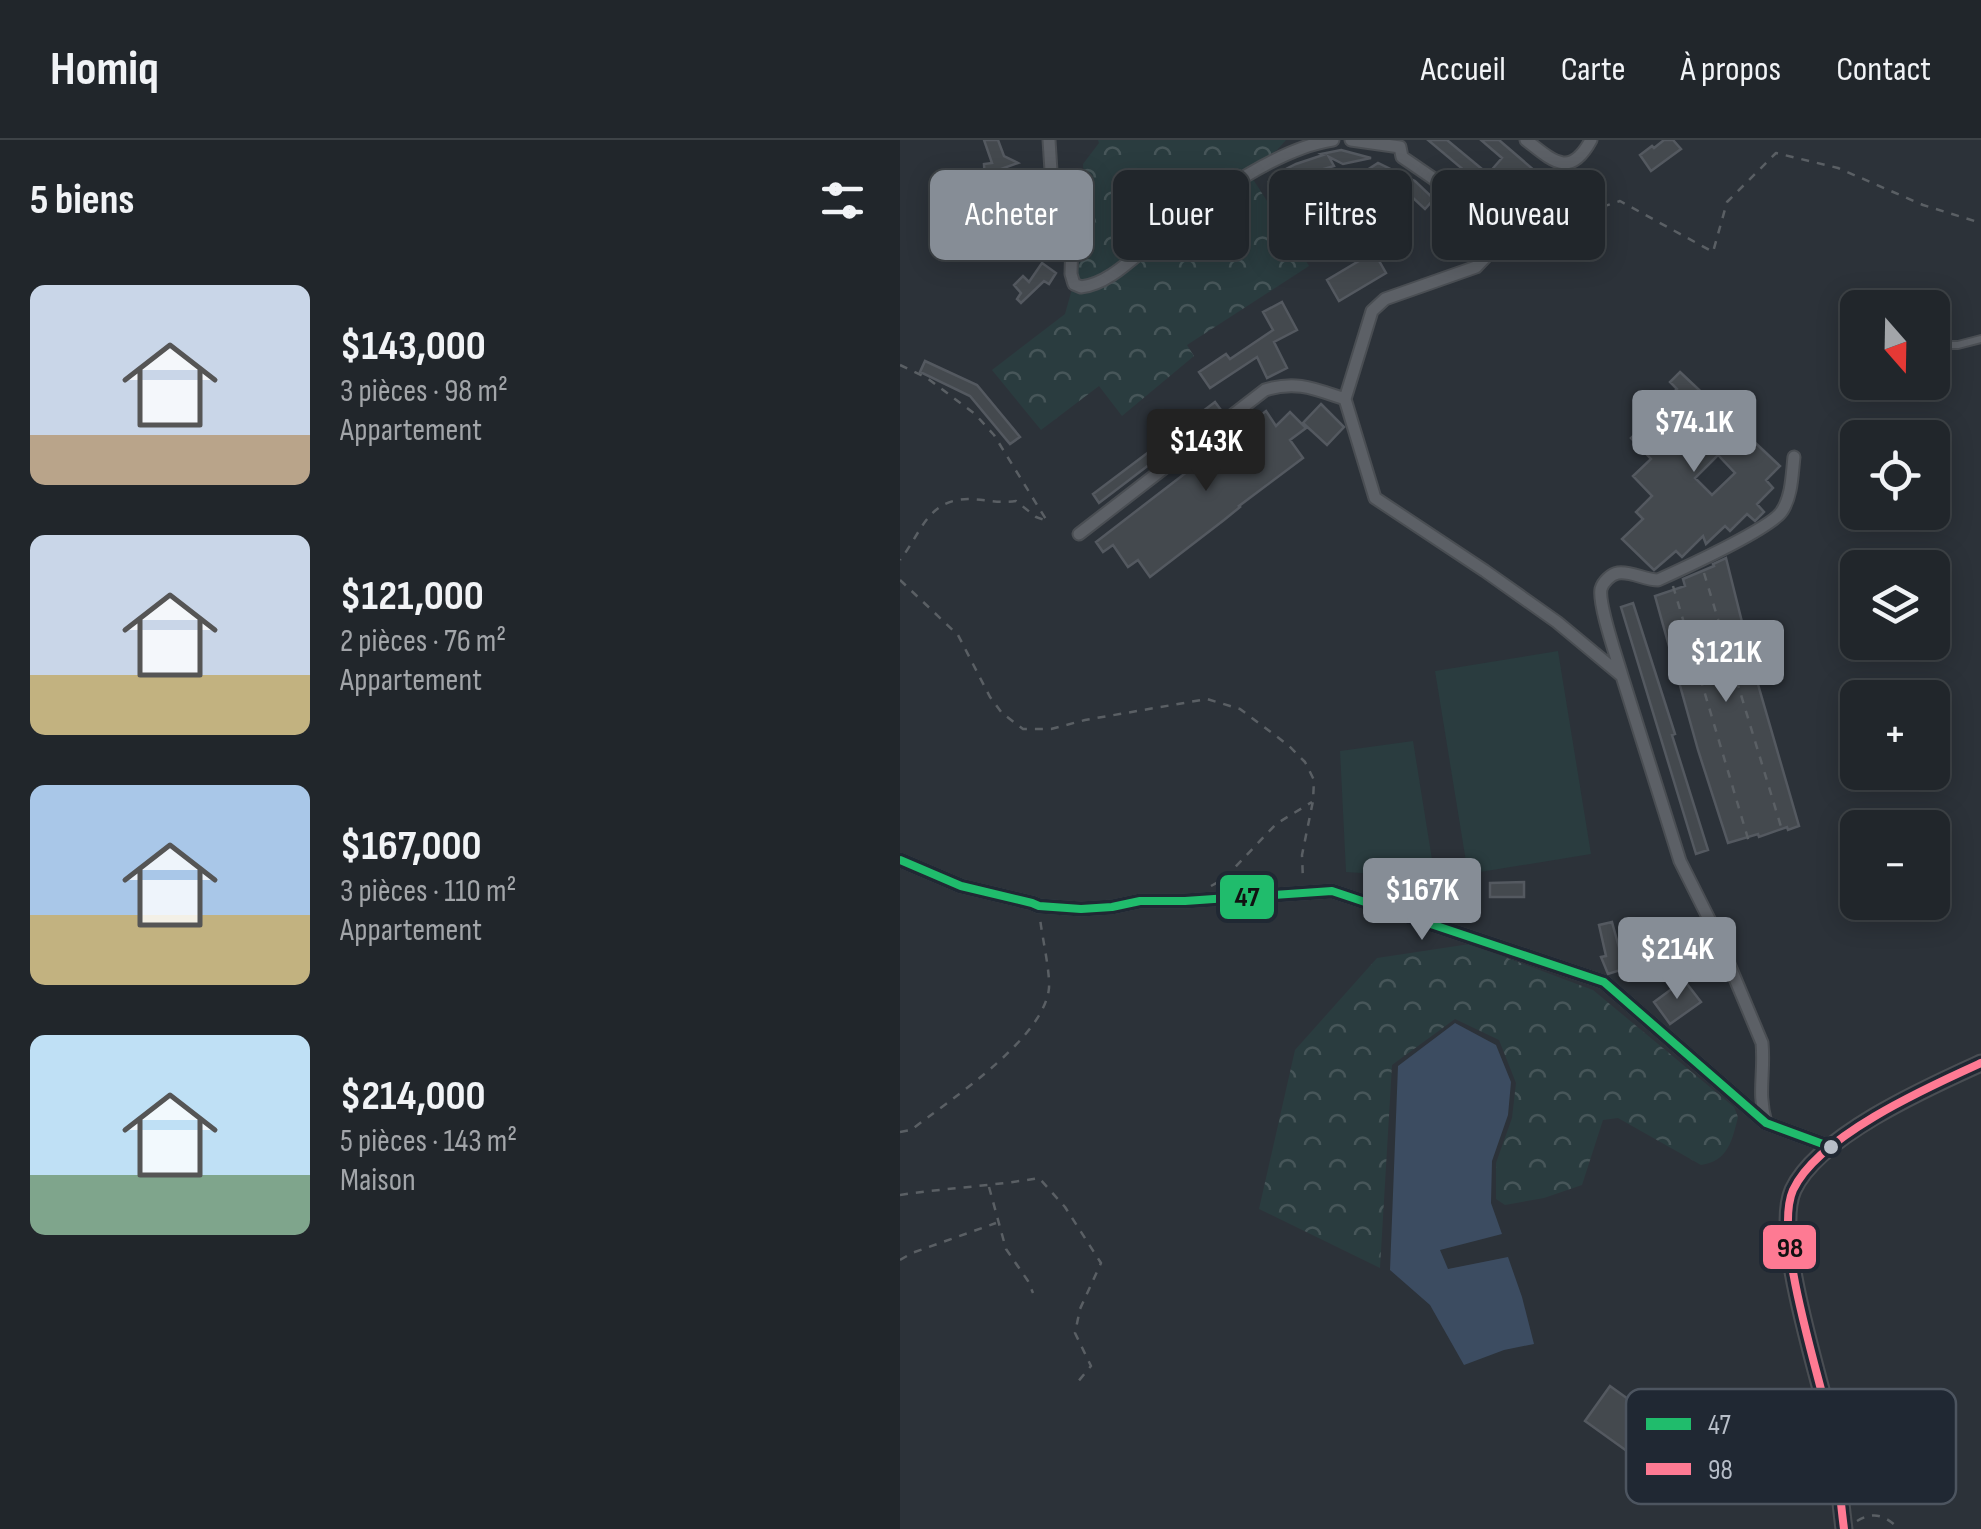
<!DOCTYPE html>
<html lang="fr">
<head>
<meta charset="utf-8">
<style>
	:root { --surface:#21262b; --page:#292e33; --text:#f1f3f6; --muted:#a2a5a9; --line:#3e4347; --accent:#868d96 }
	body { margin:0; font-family:"Sofia Sans Condensed",sans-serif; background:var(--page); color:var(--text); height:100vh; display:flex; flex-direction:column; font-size:38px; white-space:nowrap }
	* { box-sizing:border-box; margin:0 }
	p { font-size:32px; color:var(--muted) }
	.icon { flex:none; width:55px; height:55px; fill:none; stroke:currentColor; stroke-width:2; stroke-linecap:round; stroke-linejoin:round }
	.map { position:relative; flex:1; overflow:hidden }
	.drawer { display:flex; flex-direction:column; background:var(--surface); width:900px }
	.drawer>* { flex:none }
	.hud { position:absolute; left:30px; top:30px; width:900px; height:90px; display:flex; gap:20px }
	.needle { width:65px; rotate:160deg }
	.fabs { position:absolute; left:940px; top:150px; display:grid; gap:20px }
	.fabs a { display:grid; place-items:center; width:110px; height:110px; border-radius:15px; background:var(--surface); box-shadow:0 5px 25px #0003,0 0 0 2px var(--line); font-size:50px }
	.price { position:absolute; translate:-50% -85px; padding:0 22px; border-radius:10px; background:var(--accent); color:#fff; font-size:32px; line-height:65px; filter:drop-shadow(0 2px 5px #0008) }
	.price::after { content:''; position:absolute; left:50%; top:60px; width:30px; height:22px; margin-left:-15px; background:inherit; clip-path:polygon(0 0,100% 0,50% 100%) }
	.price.current { background:#222; color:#fff }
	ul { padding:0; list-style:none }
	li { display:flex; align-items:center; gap:30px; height:250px; padding:0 30px }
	li span { display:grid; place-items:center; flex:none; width:280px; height:200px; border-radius:15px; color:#555 }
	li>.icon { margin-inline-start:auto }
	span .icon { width:120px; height:120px; fill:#fffc; stroke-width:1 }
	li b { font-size:42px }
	h2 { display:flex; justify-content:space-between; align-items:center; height:120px; padding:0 30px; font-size:42px }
	.pill { padding:0 35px; border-radius:15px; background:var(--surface); box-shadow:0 5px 25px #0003,0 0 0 2px var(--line); font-size:35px; line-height:90px }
	.pill.current { background:var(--accent); color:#fff }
	header { display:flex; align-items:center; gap:60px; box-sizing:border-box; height:140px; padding:0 50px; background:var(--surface); border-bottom:2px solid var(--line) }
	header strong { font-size:48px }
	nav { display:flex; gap:55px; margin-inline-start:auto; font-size:35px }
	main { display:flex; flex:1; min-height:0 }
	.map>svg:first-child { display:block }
	.grass { fill:#2a3c3f }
	.forest { fill:url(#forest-crowns) }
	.water { fill:#3c4c61 }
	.building { fill:#44494e; stroke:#545960; stroke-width:2.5; fill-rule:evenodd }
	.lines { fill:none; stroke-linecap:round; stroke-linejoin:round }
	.service-casing { stroke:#4a4e53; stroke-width:10 }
	.minor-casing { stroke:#4a4e53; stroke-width:15 }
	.tertiary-casing { stroke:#4a4e53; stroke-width:19 }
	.path { stroke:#5a5f64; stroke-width:2.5; stroke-dasharray:8 8; stroke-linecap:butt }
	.service { stroke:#5c6066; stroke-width:6 }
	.minor { stroke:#5c6066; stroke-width:11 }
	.tertiary { stroke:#5c6066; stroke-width:15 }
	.bus-1-casing { stroke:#202833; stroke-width:15 }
	.bus-2-casing { stroke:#202833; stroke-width:15 }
	.bus-1 { stroke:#20bc6c; stroke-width:8 }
	.bus-2 { stroke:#fe7a93; stroke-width:8 }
	.bus-dot { fill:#b7bec8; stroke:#202833; stroke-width:4 }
	.key { fill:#202833; stroke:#4d5560; stroke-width:2.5 }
	.key-label { font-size:28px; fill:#b7bec8 }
	.line-badge { stroke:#202833; stroke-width:4 }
	.pale-badge-label { font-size:28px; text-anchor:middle; font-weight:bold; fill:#111 }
</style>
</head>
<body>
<header>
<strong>Homiq</strong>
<nav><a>Accueil</a><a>Carte</a><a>À propos</a><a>Contact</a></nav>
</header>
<main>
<section class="drawer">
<h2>5 biens<svg class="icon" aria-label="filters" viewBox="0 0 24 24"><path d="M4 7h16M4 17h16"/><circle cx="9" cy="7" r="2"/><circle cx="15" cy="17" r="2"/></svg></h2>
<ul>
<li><span style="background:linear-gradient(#c9d6e8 75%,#b9a48a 0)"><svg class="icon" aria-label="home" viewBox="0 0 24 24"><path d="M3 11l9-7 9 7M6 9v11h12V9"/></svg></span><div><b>$143,000</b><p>3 pièces · 98 m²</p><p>Appartement</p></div></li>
<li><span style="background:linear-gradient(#c9d6e8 70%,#c2b280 0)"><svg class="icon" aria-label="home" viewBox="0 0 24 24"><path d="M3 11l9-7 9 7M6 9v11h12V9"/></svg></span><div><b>$121,000</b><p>2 pièces · 76 m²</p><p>Appartement</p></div></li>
<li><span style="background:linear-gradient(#a9c7e8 65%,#c2b280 0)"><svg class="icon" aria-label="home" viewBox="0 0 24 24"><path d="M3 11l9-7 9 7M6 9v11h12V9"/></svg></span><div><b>$167,000</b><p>3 pièces · 110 m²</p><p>Appartement</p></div></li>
<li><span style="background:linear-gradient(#bfe0f5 70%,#7fa58c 0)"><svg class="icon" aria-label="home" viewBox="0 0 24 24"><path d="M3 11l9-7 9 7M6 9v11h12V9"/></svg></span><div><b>$214,000</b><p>5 pièces · 143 m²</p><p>Maison</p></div></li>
</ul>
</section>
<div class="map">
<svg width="1081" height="1389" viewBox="0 0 1081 1389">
	<defs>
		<pattern id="forest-crowns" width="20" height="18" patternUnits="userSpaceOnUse" patternTransform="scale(2.5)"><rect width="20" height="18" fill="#2a3c3f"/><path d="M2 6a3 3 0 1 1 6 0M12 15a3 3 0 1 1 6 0" fill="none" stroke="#475659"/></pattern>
	</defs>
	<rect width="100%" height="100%" fill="#2c3239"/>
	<!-- grass -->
	<path class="grass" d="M658 511 691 714 568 734 535 531Z
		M513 601 535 738 446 732 440 611Z"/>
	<!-- forest -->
	<path class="forest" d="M198 0H386L377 10 347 30 409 126 287 205 294 216 222 276 199 246 141 290 92 230 165 174 183 110 173 77 163 56 184 51 183 24 199 3Z
		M570 804 693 850 834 967 838 977C832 1001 828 1021 801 1025L718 978 703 980 682 1045 644 1058 605 1065 596 1059V1023L612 978 616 943 599 900 555 879 492 925 480 1128 359 1069 395 910 477 818Z"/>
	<!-- water -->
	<path class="water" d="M555 883 596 905 611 942 608 975 592 1021 591 1063 602 1094 540 1110 548 1129 608 1117 622 1157 634 1204 604 1210 564 1225 530 1165 490 1130 498 926Z"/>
	<!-- building -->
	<path class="building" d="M84 0H98L104 16 118 23 98 30 99 40 85 41 84 24 92 23Z
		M528 0H547L588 34 602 18 581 0H599L664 56 635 90Z
		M764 0H773L781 9 751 31 740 15 752 6 754 8Z
		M441 10 471 18 443 24 429 17 434 26 417 31 431 53 446 44 456 60 485 41 464 32 478 23 515 41 534 59 525 69 511 56 423 114 394 69 392 70 379 50 375 52 369 42 383 33 382 31 396 24 423 15 421 14Z
		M474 112 486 133 439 161 427 140Z
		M142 123 156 133 149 144 144 141 121 163 117 159 121 153 114 145 123 136 129 142Z
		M382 162 397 190 374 202 387 228 367 238 357 217 310 248 299 232 326 214 330 219 373 190 363 172Z
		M25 221 77 245 120 297 110 304 70 256 20 232Z
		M780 232 880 326 866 340 873 348 857 364 864 372 855 381 847 374 830 391 825 386 806 404 803 396 782 417 776 411 754 430 722 399 743 379 736 372 752 356 733 336 751 319 731 298 748 282 741 274 750 264 756 270 777 249 770 242ZM818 315 835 333 812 355 795 338Z
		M315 262 321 270 199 363 193 354Z
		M421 264 444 287 427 305 403 283Z
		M366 271 376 286 390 272 406 288 390 300 403 318 339 366 340 367 324 380 250 437 238 420 228 427 213 405 203 412 196 402Z
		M826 418 855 534 899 686 888 690 887 687 859 697 858 694 828 703 798 610 755 456 785 446 783 439 814 426 813 424Z
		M733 463 775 594 772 595 808 710 796 714 721 467Z
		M624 742V757H590V743Z
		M563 743V769L517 770 504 765V744Z
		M712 782 720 811 728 809 733 826 708 834 701 817 706 816 699 785Z
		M784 840 801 862 770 884 754 862Z
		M710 1246 735 1264 739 1259 754 1270 745 1283 749 1286 745 1292 754 1298 738 1319 685 1281Z"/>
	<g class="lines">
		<!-- service casing -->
		<g class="service-casing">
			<path id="service" d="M1032 205H1058L1081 199"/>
		</g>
		<!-- minor casing -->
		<g class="minor-casing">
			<path id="minor" d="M149 0 153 62 172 99 171 134 174 144 181 147C210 144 235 115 258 98 302 63 377 8 433 0
				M626 0C653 21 670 39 691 0
				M445 259 472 171 485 159 576 127 593 109 534 39 502 17 500 7 451 0
				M179 394 365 250C396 240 415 249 445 259L475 358 585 431 657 482 722 536 780 721 816 793 862 903C865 933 857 952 866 983
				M722 536C717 518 698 465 701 449 703 442 711 434 718 433 731 431 745 440 758 440 780 430 872 388 882 371 892 356 892 334 894 317
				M0 720 61 746 132 763 139 766 181 769 212 767 240 761H285L432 751 704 842 866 983 931 1007"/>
		</g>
		<!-- tertiary casing -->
		<g class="tertiary-casing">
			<path id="tertiary" d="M944 1389C940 1359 938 1327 933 1298 922 1242 872 1098 893 1050 918 996 1028 947 1081 923"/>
		</g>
		<!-- path -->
		<path class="path" d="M603 117C637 87 678 75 720 61L813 112 827 62 876 13 938 28 1023 65 1081 83
			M0 225 27 238 75 274 94 295 147 381 136 377 116 361C100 364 84 359 68 359 27 360 22 392 0 420
			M804 433 882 690
			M0 440 58 495 90 557 102 573 123 589H151L185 580 307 559 340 569 388 605 405 622 414 640 413 661 402 715 403 741
			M773 446 849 702
			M311 746 324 739 376 684 412 662
			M0 992 11 990C50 960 144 899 149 848 150 830 142 797 140 778
			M89 1047 106 1109 128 1141 133 1153
			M0 1055C46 1048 93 1046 139 1038L165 1067 201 1123 180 1169 175 1193 191 1226 176 1244
			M0 1120 12 1113 96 1083
			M957 1381C974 1371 985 1375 999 1389"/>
		<!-- service -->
		<use href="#service" class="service"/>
		<!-- minor -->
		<use href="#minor" class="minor"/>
		<!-- tertiary -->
		<use href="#tertiary" class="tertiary"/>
		<!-- bus-1 casing -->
		<g class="bus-1-casing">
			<path id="bus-1" d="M0 720 61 746 132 763 139 766 181 769 212 767 240 761H285L432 751 704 842 866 983 931 1007"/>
		</g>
		<!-- bus-2 casing -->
		<g class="bus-2-casing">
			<path id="bus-2" d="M944 1389C940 1359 938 1327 933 1298 922 1242 872 1098 893 1050 918 996 1028 947 1081 923"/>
		</g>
		<!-- bus-1 -->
		<use href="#bus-1" class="bus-1"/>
		<!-- bus-2 -->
		<use href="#bus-2" class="bus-2"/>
	</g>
	<!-- markers -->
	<circle class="bus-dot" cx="931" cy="1007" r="9"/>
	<!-- legend -->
	<rect x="726" y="1249" width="330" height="115" rx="15" class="key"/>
	<rect x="746" y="1278" width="45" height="12" fill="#20bc6c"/>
	<rect x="746" y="1323" width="45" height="12" fill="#fe7a93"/>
	<g class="key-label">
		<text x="808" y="1294">47</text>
		<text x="808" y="1339">98</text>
	</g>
	<g class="line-badge">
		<rect x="318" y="733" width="58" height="48" rx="10" fill="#20bc6c"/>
		<rect x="861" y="1083" width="57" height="48" rx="10" fill="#fe7a93"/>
	</g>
	<g class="pale-badge-label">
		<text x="347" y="766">47</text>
		<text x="890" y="1117">98</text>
	</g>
</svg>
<div class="fabs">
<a><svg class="needle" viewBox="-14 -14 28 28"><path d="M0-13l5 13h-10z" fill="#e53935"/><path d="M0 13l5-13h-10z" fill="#a2a5a9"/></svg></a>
<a><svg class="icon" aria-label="locate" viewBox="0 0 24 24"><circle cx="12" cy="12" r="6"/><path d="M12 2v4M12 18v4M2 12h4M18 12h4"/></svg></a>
<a><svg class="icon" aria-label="layers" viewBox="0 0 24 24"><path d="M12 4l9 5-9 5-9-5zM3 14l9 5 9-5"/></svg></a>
<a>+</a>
<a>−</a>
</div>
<b class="price" style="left:794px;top:335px">$74.1K</b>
<b class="price current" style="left:306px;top:354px">$143K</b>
<b class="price" style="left:826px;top:565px">$121K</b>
<b class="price" style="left:522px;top:803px">$167K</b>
<b class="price" style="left:777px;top:862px">$214K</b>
<div class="hud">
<a class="pill current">Acheter</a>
<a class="pill">Louer</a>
<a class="pill">Filtres</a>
<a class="pill">Nouveau</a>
</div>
</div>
</main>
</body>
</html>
